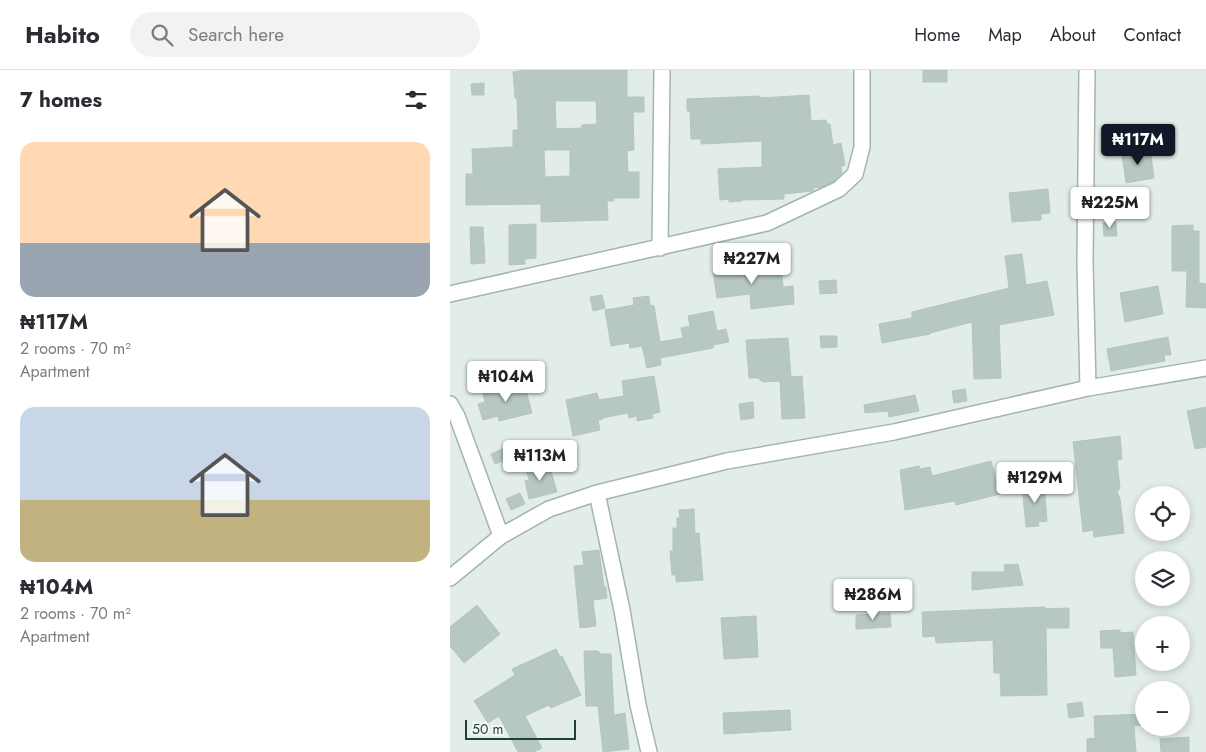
<!DOCTYPE html>
<html lang="en">
<head>
<meta charset="utf-8">
<style>
	:root { --surface:#fff; --page:#f2f2f3; --text:#2b2b33; --muted:#7c7c81; --line:#e1e1e2; --accent:#111827 }
	body { margin:0; font-family:Jost,sans-serif; background:var(--page); color:var(--text); height:100vh; display:flex; flex-direction:column; font-size:19px; white-space:nowrap }
	* { box-sizing:border-box; margin:0 }
	p { font-size:16px; color:var(--muted) }
	.icon { flex:none; width:28px; height:28px; fill:none; stroke:currentColor; stroke-width:2; stroke-linecap:round; stroke-linejoin:round }
	.map { position:relative; flex:1; overflow:hidden }
	.side { display:flex; flex-direction:column; background:var(--surface); width:450px }
	.side>* { flex:none }
	.buttons { position:absolute; left:685px; top:416px; display:grid; gap:10px }
	.buttons a { display:grid; place-items:center; width:55px; height:55px; border-radius:50%; background:var(--surface); box-shadow:0 2px 8px #0003; font-size:25px }
	.scale { position:absolute; left:15px; bottom:12px; width:111px; box-sizing:border-box; padding-left:5px; border:2px solid #213e37; border-top:0; font-size:14px; line-height:18px; white-space:nowrap; color:#213e37; -webkit-text-stroke:4px #f2f9f6; paint-order:stroke }
	.price { position:absolute; translate:-50% -42px; padding:0 11px; border-radius:5px; background:#fff; color:#222; font-size:16px; line-height:32px; filter:drop-shadow(0 1px 2px #0008) }
	.price::after { content:''; position:absolute; left:50%; top:30px; width:15px; height:11px; margin-left:-8px; background:inherit; clip-path:polygon(0 0,100% 0,50% 100%) }
	.price.selected { background:var(--accent); color:#fff }
	ul { padding:0; list-style:none }
	li { display:grid; align-content:center; gap:10px; height:265px; padding:0 20px }
	li span { display:grid; place-items:center; height:155px; border-radius:15px; color:#555 }
	li>.icon { margin-inline-start:auto }
	span .icon { width:90px; height:90px; fill:#fffc; stroke-width:1 }
	li b { font-size:21px }
	h2 { display:flex; justify-content:space-between; align-items:center; height:60px; padding:0 20px; font-size:21px }
	header { display:flex; align-items:center; gap:30px; box-sizing:border-box; height:70px; padding:0 25px; background:var(--surface); border-bottom:1px solid var(--line) }
	header strong { font-size:24px }
	nav { display:flex; gap:28px; margin-inline-start:auto; font-size:18px }
	.search { width:350px; height:45px; background:var(--page); display:flex; align-items:center; gap:12px; box-sizing:border-box; padding:0 18px; border-radius:28px; color:var(--muted); font-size:19px }
	main { display:flex; flex:1; min-height:0 }
	.map>svg:first-child { display:block }
	.building { fill:#b7c7c1; stroke:#b4c6bf; fill-rule:evenodd }
	.lines { fill:none; stroke-linecap:round; stroke-linejoin:round }
	.minor-casing { stroke:#a4b4af; stroke-width:18 }
	.minor { stroke:#fff; stroke-width:15 }
</style>
</head>
<body>
<header>
<strong>Habito</strong>
<div class="search"><svg class="icon" aria-label="search" viewBox="0 0 24 24"><circle cx="10" cy="10" r="6"/><path d="M15 15l6 6"/></svg>Search here</div>
<nav><a>Home</a><a>Map</a><a>About</a><a>Contact</a></nav>
</header>
<main>
<section class="side">
<h2>7 homes<svg class="icon" aria-label="filters" viewBox="0 0 24 24"><path d="M4 7h16M4 17h16"/><circle cx="9" cy="7" r="2"/><circle cx="15" cy="17" r="2"/></svg></h2>
<ul>
<li><span style="background:linear-gradient(#ffd9b3 65%,#9aa5b1 0)"><svg class="icon" aria-label="home" viewBox="0 0 24 24"><path d="M3 11l9-7 9 7M6 9v11h12V9"/></svg></span><div><b>₦117M</b><p>2 rooms · 70 m²</p><p>Apartment</p></div></li>
<li><span style="background:linear-gradient(#c9d6e8 60%,#c2b280 0)"><svg class="icon" aria-label="home" viewBox="0 0 24 24"><path d="M3 11l9-7 9 7M6 9v11h12V9"/></svg></span><div><b>₦104M</b><p>2 rooms · 70 m²</p><p>Apartment</p></div></li>
</ul>
</section>
<div class="map">
<svg width="756" height="682" viewBox="0 0 756 682">
	<rect width="100%" height="100%" fill="#e2ece8"/>
	<!-- building -->
	<path class="building" d="M75 0H177V27H194V42H183L184 80 177 81 178 102H189V128H163L164 131H157L158 150 91 152V134L16 135V104H23L22 79 63 77V60H68L67 28H65L63 2ZM105 31H146L147 54 132 55V58L106 59ZM94 80H120V106L95 107Z
		M473 0H497V12H473Z
		M34 13V25H22L21 14Z
		M359 25 361 51 376 50 377 54H380L383 75 391 73 395 95 391 96 392 103 384 111 372 117 363 118V121L334 124V129L292 130V131L279 132V129L270 130 268 99 312 97V71L251 74V69H241L240 41H237V29L310 26V28Z
		M700 79 704 108 676 113 672 84Z
		M598 119 600 143 591 144V150L562 152 559 123Z
		M666 152 667 166H654L653 153Z
		M86 154V188L75 189V194L59 195V155Z
		M743 155V161H749V213L756 214V238L736 237 737 201H722V156Z
		M20 157H33L35 193 21 194Z
		M287 181 290 202 323 198 324 204 332 203 333 217 343 216 344 234 301 239 300 224 267 228 263 201 276 199 274 183Z
		M572 184 576 215 597 211 604 245 549 255 551 308 524 309 522 252 480 263V264L432 273 429 254 462 248V242L559 218 555 186Z
		M386 210 387 223 370 224 369 211Z
		M708 216 713 244 675 252 670 223Z
		M152 225 155 238 143 241 140 227Z
		M199 226 200 235 204 236 210 272 233 268 231 258 240 256 238 246 263 241 267 261 276 259 279 272 263 275V278L210 288 211 295 197 298 192 276 180 278 179 273 161 276 155 240 184 235 183 228Z
		M370 266H387V277L371 278Z
		M718 267 721 285H714L715 291 661 301 657 279Z
		M338 268 341 307 352 306 355 348 332 349 330 311 313 312 308 308H299L296 270Z
		M204 306 210 342 202 344 203 348 187 351V346L179 348 178 343 152 348 153 349 148 350 150 360 123 366 116 330 147 323 149 330 174 326 172 311Z
		M74 313 82 343 49 351 48 346 33 350 28 334 35 332 33 323Z
		M515 319 517 331 504 333 502 321Z
		M465 325 469 341 439 347 438 341 415 343 414 335Z
		M303 332 304 348 291 350 289 334Z
		M756 337V377L745 379 737 341Z
		M670 366 672 389 667 390 670 419 667 421 670 429 674 463 644 467 643 460 633 462 623 372Z
		M61 375 65 386 45 394 41 384Z
		M541 391 550 424 506 435 505 431 455 440 450 400 469 396 470 399 480 397 482 406Z
		M99 394 107 422 79 429 75 411 79 410 76 399Z
		M594 413 597 451 588 452 589 456 576 457 572 415Z
		M70 423 75 434 61 440 56 429Z
		M244 439 245 464 249 463 253 510 226 512V505H222L220 481H223V458H227V448H230L229 440Z
		M149 480 154 517H156L157 528 143 530 146 556 130 558 124 496 134 495 132 482Z
		M568 494 573 515 522 520V502H555L554 495Z
		M27 535 50 564 14 593 0 576V557Z
		M595 537V539L619 538V558H596L597 625 551 626 550 603H544L543 570 486 573 485 566 473 567 472 542Z
		M440 543 441 557 406 559V545Z
		M306 546 308 587 274 589 271 548Z
		M670 560V563L683 562 686 605 665 607 663 578H651L650 561Z
		M106 579 110 587 112 586 131 625 101 638 99 635 75 646 92 678 84 682H68L49 646 38 653 24 631 65 605 62 599Z
		M134 581H148L151 584H161L164 645 175 643 179 679 153 682 148 636H136Z
		M632 632 634 646 619 648 617 634Z
		M340 640 341 660 274 664 273 643Z
		M694 644V655L684 656 686 682H637V669L645 668 644 646Z
		M739 667V682H711L710 669Z"/>
	<g class="lines">
		<!-- minor casing -->
		<g class="minor-casing">
			<path id="minor" d="M637 0 635 193 638 318
				M210 178 212 0
				M0 224 317 153 389 119 405 104 412 77V0
				M0 334 7 346 51 466
				M147 423 172 540 188 635 199 682
				M0 508 51 466 99 439 147 423 277 391 444 362 638 318 756 298"/>
		</g>
		<!-- minor -->
		<use href="#minor" class="minor"/>
	</g>
</svg>
<div class="buttons">
<a><svg class="icon" aria-label="locate" viewBox="0 0 24 24"><circle cx="12" cy="12" r="6"/><path d="M12 2v4M12 18v4M2 12h4M18 12h4"/></svg></a>
<a><svg class="icon" aria-label="layers" viewBox="0 0 24 24"><path d="M12 4l9 5-9 5-9-5zM3 14l9 5 9-5"/></svg></a>
<a>+</a>
<a>−</a>
</div>
<div class="scale">50 m</div>
<b class="price selected" style="left:688px;top:96px">₦117M</b>
<b class="price" style="left:660px;top:159px">₦225M</b>
<b class="price" style="left:302px;top:215px">₦227M</b>
<b class="price" style="left:56px;top:333px">₦104M</b>
<b class="price" style="left:90px;top:412px">₦113M</b>
<b class="price" style="left:585px;top:434px">₦129M</b>
<b class="price" style="left:423px;top:551px">₦286M</b>
</div>
</main>
</body>
</html>
